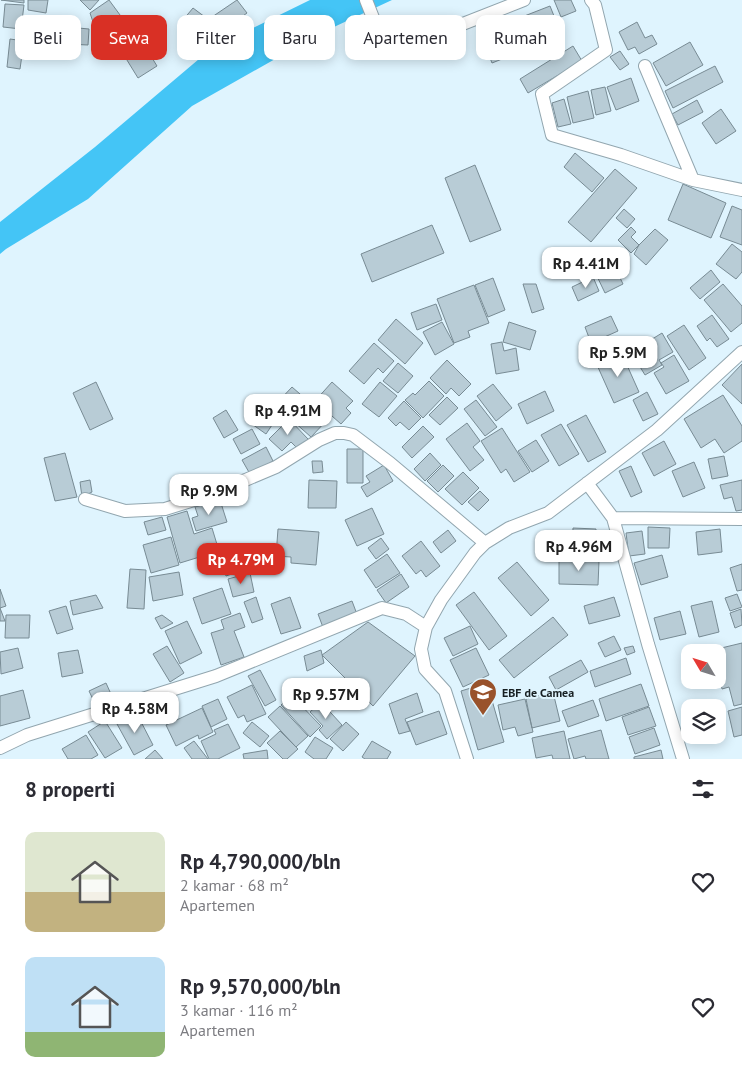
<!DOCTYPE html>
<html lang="id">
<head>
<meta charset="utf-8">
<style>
	:root { --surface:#fff; --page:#f2f2f3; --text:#2b2b33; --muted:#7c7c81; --accent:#d93025 }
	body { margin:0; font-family:"PT Sans",sans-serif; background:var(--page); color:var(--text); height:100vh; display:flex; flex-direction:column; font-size:19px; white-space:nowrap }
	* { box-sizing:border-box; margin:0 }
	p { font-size:16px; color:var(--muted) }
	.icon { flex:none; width:28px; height:28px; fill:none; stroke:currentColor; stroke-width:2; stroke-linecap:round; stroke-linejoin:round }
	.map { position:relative; height:759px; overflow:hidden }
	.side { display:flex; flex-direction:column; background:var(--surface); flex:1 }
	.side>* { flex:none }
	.banner { position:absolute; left:15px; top:15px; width:712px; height:45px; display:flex; gap:10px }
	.needle { width:32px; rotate:308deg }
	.tools { position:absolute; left:681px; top:644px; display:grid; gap:10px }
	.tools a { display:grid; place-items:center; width:45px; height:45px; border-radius:10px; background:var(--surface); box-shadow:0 2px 12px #0003; font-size:25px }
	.price { position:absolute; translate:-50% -42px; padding:0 11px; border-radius:10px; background:#fff; color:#222; font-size:16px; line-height:32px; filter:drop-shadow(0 1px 2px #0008) }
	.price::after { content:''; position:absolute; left:50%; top:30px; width:15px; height:11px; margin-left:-8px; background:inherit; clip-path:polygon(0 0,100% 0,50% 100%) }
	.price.selected { background:var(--accent); color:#fff }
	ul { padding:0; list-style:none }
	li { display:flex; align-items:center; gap:15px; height:125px; padding:0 25px }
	li span { display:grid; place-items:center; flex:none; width:140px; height:100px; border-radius:10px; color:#555 }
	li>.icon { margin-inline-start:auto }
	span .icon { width:60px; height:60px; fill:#fffc; stroke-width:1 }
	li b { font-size:21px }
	h2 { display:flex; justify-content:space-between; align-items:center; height:60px; padding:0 25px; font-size:21px }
	.tag { padding:0 18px; border-radius:10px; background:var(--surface); box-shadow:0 2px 12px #0003; font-size:18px; line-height:45px }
	.tag.selected { background:var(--accent); color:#fff }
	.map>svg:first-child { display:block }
	.water { fill:#44c5f6 }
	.building { fill:#b8ccd6; stroke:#788b94 }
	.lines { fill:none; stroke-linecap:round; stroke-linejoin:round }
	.minor-casing { stroke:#92a6af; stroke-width:14 }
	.minor { stroke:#fff; stroke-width:12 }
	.labels { text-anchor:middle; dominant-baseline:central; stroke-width:4; stroke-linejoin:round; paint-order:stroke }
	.poi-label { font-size:12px; font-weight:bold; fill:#171f22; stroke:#dff4fe; text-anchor:start }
</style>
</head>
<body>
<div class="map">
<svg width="742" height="759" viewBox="0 0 742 759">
	<rect width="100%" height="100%" fill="#dff4fe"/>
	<!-- water -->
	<path class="water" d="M310 0H392L321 33 192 106 88 199 6 249 0 254V222L95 147 212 48Z"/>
	<!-- building -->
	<path class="building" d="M1 0H24V3Z
		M28 0H48L46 13 28 10Z
		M80 0H99L90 10Z
		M109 0 123 19 107 32 100 23 94 25 90 13Z
		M237 0 247 13 222 31 212 17Z
		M554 0H571L576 11 561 17Z
		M5 4 24 5 21 29 3 27Z
		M550 6 556 21 533 30 529 25 513 32 509 22Z
		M193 8 205 17 196 29 183 20Z
		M24 17 42 19 39 39 22 36Z
		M637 22 645 38 652 35 657 44 639 54 635 47 628 50 619 32Z
		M44 25 53 26 51 41H42Z
		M68 27 89 29 88 45 67 44Z
		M495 29 507 57 492 63 481 35Z
		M10 39 24 41 20 69 7 67Z
		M141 40 157 66 138 78 122 52Z
		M690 42 703 65 666 86 653 63Z
		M573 46 582 61 528 93 520 79Z
		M620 51 629 64 620 70 610 57Z
		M715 66 723 82 673 108 665 91Z
		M631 78 639 101 616 110 607 87Z
		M605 87 611 111 596 115 591 90Z
		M588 91 594 118 573 123 567 97Z
		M564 99 571 124 558 127 552 103Z
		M697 100 703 112 678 125 672 114Z
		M721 109 736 131 716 144 702 123Z
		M575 153 604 178 592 192 564 167Z
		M475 165 501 230 470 242 445 178Z
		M615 169 637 188 591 242 568 222Z
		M683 184 726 203 711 238 668 220Z
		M732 206 742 210V245L720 237Z
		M624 209 635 219 627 228 616 218Z
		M432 225 444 253 372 282 361 254Z
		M631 227 636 232 631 237 639 245 631 253 618 240Z
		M655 229 668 240 646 265 634 254 639 245Z
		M732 244 742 252V272L736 279 716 264Z
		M612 261 623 284 605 293 594 270Z
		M711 270 720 282 700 299 690 288Z
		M593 277 599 291 578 301 572 287Z
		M493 278 505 310 488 317 475 285Z
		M523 284H536L544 309 532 313Z
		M723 284 742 306V323L731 332 704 300Z
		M474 285 489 323 468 331 470 337 454 343 437 299Z
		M436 304 442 320 417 330 411 313Z
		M712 315 729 339 717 347 710 338 707 341 697 326Z
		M611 316 618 331 591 343 585 327Z
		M396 319 423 343 405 364 378 340Z
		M442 322 454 344 435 355 423 332Z
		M509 322 536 331 530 350 503 342Z
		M684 325 706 358 689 370 667 336Z
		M662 333 673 352 659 360 662 365 645 375 631 352Z
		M502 342 504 351 516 348 519 370 496 374 491 344Z
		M374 343 394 361 383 373 378 368 364 384 349 371Z
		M622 354 639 392 614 403 597 365Z
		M674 355 689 381 666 394 654 373 664 367 661 363Z
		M447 360 471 384 459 396 451 388 446 394 430 378Z
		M398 363 413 376 398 393 383 381Z
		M742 364V404L722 385Z
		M429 381 444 396 423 418 405 400 413 393 415 395Z
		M96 382 113 419 90 430 73 393Z
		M332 382 353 401 346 408 351 413 341 424 315 401Z
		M380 382 397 396 379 417 362 404Z
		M493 384 512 408 496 421 477 396Z
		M292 387 308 401 292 419 276 404Z
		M545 391 554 411 527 424 518 404Z
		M647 392 658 414 643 421 633 400Z
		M723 395 742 426V441L724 453 715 439 701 448 684 419Z
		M447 397 458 408 440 425 429 415Z
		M476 400 497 427 485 436 464 409Z
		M255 401 278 416 266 434 249 422 252 418 246 413Z
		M404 401 421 418 409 430 400 422 396 426 388 418Z
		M310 402 328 419 311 437 293 421Z
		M226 410 238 430 224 438 213 418Z
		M586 415 606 452 588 462 567 425Z
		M289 419 308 439 298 449 291 442 282 451 269 439Z
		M467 423 480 441 473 447 484 460 470 471 446 439Z
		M561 424 579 454 559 466 541 435Z
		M423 426 434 437 412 458 402 447Z
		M502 428 530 472 514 482 506 469 501 473 481 441Z
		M252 429 260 444 241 454 233 439Z
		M536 440 549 461 532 472 518 451Z
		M664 441 676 464 654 476 642 453Z
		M266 447 273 461 250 474 242 460Z
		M347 449H363V483H347Z
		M65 453 77 497 55 501 44 458Z
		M430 453 441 465 425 481 414 469Z
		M724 456 728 476 712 479 708 459Z
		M312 461H322L323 472 313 473Z
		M694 462 705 488 683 497 672 471Z
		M384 465 393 481 367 497 361 487 370 482 366 476Z
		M443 465 454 476 438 492 427 481Z
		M631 466 642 492 631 497 619 471Z
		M463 472 479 488 462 505 445 489Z
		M90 480 92 492 82 497 80 482Z
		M309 480 337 481 336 508H308Z
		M742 480V510L736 511 732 497 724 499 720 485Z
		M480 491 489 500 478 511 468 502Z
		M220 500 227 522 196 531 192 518 198 516 195 507Z
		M372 508 384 534 357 546 345 520Z
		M187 511 194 534 212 528 219 551 180 563 167 517Z
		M162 517 166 530 148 535 144 522Z
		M648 527 670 528 669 548H648Z
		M573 528 596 529 595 556H572Z
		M278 529 319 532 316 565 291 563V557L276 556Z
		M720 529 722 552 698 555 696 532Z
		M448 530 456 541 441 553 433 542Z
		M642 531 645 554 629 556 626 533Z
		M171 537 179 565 151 573 143 545Z
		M381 538 389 549 376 559 368 548Z
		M421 541 440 566 426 577 421 570 416 574 402 556Z
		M242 548 249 568 226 576 219 556Z
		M387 554 400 573 376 588 364 570Z
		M662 555 668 577 641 585 634 563Z
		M559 560 599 561 598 585 559 584Z
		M517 562 549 600 531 616 498 578Z
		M742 564V590L737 591 730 568Z
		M130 569 146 570 144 609 127 608Z
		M179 572 183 595 153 601 149 577Z
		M250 573 254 592 233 597 228 579Z
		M401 574 409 587 386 603 377 590Z
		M222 588 231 614 202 624 193 598Z
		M0 589 6 606 0 608 5 621H0Z
		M474 592 507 636 489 650 456 605Z
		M737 594 742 607 730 611 725 598Z
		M96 595 103 608 73 615 70 601Z
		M256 597 263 619 252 623 244 602Z
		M290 597 301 628 281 634 271 604Z
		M614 597 620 616 589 624 584 606Z
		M352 601 358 617 324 630 318 614Z
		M712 601 719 632 699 637 691 606Z
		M66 606 73 629 57 634 49 611Z
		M741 609 742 625 735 628 730 613Z
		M680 611 686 634 660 640 654 618Z
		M240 613 245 627 234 631 244 657 221 665 211 633 224 629 221 620Z
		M6 615H30L29 638H5Z
		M162 615 173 623 161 629 155 618Z
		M553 617 568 635 514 678 499 660Z
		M187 621 202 653 180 664 165 631Z
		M368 622 415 656 373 706 322 655Z
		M470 626 478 644 453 656 444 638Z
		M614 636 621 650 605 657 598 643Z
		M742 643V704L734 706 729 687 722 689 718 668V652H714L713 650Z
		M167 646 184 673 170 682 153 654Z
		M633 646 635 652 627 655 624 648Z
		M18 648 23 668 1 674 0 652Z
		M476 648 489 675 463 687 450 660Z
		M78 650 83 673 62 677 58 653Z
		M321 650 324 663 307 671 304 656Z
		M626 658 631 674 595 687 590 671Z
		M581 660 588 672 556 690 549 677Z
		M260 670 276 700 265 706 248 676Z
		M106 683 115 703 98 710 89 691Z
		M487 683 504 742 478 750 461 691Z
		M641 684 649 706 606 721 599 699Z
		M252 685 266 714 247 722 244 715 238 718 227 697Z
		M332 686 344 696 336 705 325 696Z
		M23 690 30 718 0 726V696Z
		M553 692 560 721 532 728 526 699Z
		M417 693 423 712 405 719 410 731 399 734 389 704Z
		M291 695 321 726 310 737 281 705Z
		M218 699 227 719 211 727 202 706Z
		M525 699 533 732 518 736 515 727 503 730 498 705Z
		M593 700 599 716 568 727 562 711Z
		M321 702 342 725 327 739 319 730 323 726 310 712Z
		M280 706 308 736 296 747 268 717Z
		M649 707 656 726 628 735 622 717Z
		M742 707V735L734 737 728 711Z
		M202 708 213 732 199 739 198 735 176 746 166 725Z
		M439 711 447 734 416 745 407 722Z
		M137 714 153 745 134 755 117 724Z
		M105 721 122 748 105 758 88 732Z
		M252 722 269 736 260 747 243 733Z
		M346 722 359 734 343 751 330 739Z
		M228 724 240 748 218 759H209L201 741 216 734 214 730Z
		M654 728 660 745 635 754 629 737Z
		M601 730 609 759H586L585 756 574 759 568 739Z
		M280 731 298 749 287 759H283L267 743Z
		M564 731 570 759H553L552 755 536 758 532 738Z
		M86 735 98 755 91 759H68L62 749Z
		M315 737 333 748 326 759H314L305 752Z
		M194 741 208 759H192L184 748Z
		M372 741 391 752 387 759H365L362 757Z
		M155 750 163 759H145Z
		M267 750 268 759H244L243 754Z
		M661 750 663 759H634V757Z"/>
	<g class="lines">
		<!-- minor casing -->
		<g class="minor-casing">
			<path id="minor" d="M366 0 379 33 389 47C414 49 434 37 455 27 478 18 501 9 524 0
				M591 0 595 5 606 50 542 94 552 135 621 155 693 180 742 190
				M645 66 693 180
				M587 483 613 518 648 644 683 759
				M85 499 125 511 165 509 210 495 276 467 319 440 335 433H344L353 435 390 463 485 543
				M613 518 742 519
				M0 748 27 735 216 676 382 608 406 614 426 627
				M467 759 445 691 425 669 421 649 426 627 441 600 475 553 485 543 509 528 548 513 657 430 742 352"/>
		</g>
		<!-- minor -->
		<use href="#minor" class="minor"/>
	</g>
	<!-- icons -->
	<defs>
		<g id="school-pin" transform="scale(1.4375)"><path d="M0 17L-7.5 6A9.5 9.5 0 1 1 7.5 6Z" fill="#99522b" stroke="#dff4fe"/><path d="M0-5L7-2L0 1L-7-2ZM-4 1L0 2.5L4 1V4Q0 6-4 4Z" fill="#fff"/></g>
	</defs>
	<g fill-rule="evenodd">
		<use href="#school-pin" x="483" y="692"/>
	</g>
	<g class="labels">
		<!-- poi labels -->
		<g class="poi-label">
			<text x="502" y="692">EBF de Camea</text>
		</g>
	</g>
</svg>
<div class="tools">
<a><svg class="needle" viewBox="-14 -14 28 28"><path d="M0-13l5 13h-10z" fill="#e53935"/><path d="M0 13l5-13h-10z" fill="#7c7c81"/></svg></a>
<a><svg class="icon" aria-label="layers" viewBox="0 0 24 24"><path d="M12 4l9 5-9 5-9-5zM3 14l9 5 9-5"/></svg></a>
</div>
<b class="price" style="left:586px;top:289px">Rp 4.41M</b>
<b class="price" style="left:618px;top:378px">Rp 5.9M</b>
<b class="price" style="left:288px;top:436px">Rp 4.91M</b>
<b class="price" style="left:209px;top:516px">Rp 9.9M</b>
<b class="price" style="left:579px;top:572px">Rp 4.96M</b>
<b class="price selected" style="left:241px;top:585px">Rp 4.79M</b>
<b class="price" style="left:326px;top:720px">Rp 9.57M</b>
<b class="price" style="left:135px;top:734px">Rp 4.58M</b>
<div class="banner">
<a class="tag">Beli</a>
<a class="tag selected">Sewa</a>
<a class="tag">Filter</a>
<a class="tag">Baru</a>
<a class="tag">Apartemen</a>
<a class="tag">Rumah</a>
</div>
</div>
<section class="side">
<h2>8 properti<svg class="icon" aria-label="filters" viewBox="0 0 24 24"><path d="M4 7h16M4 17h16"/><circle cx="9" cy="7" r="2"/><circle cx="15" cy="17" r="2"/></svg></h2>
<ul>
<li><span style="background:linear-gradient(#dfe7d0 60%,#c2b280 0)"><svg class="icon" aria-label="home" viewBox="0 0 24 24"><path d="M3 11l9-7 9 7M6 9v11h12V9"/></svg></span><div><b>Rp 4,790,000/bln</b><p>2 kamar · 68 m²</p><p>Apartemen</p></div><svg class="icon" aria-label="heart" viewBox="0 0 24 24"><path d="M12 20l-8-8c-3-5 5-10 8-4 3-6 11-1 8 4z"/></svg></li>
<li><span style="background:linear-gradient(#bfe0f5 75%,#8fb573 0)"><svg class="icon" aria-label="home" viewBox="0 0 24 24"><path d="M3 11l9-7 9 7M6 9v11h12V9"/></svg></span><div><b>Rp 9,570,000/bln</b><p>3 kamar · 116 m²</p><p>Apartemen</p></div><svg class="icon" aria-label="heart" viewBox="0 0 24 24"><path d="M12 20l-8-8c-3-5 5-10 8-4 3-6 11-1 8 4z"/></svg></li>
</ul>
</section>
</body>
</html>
